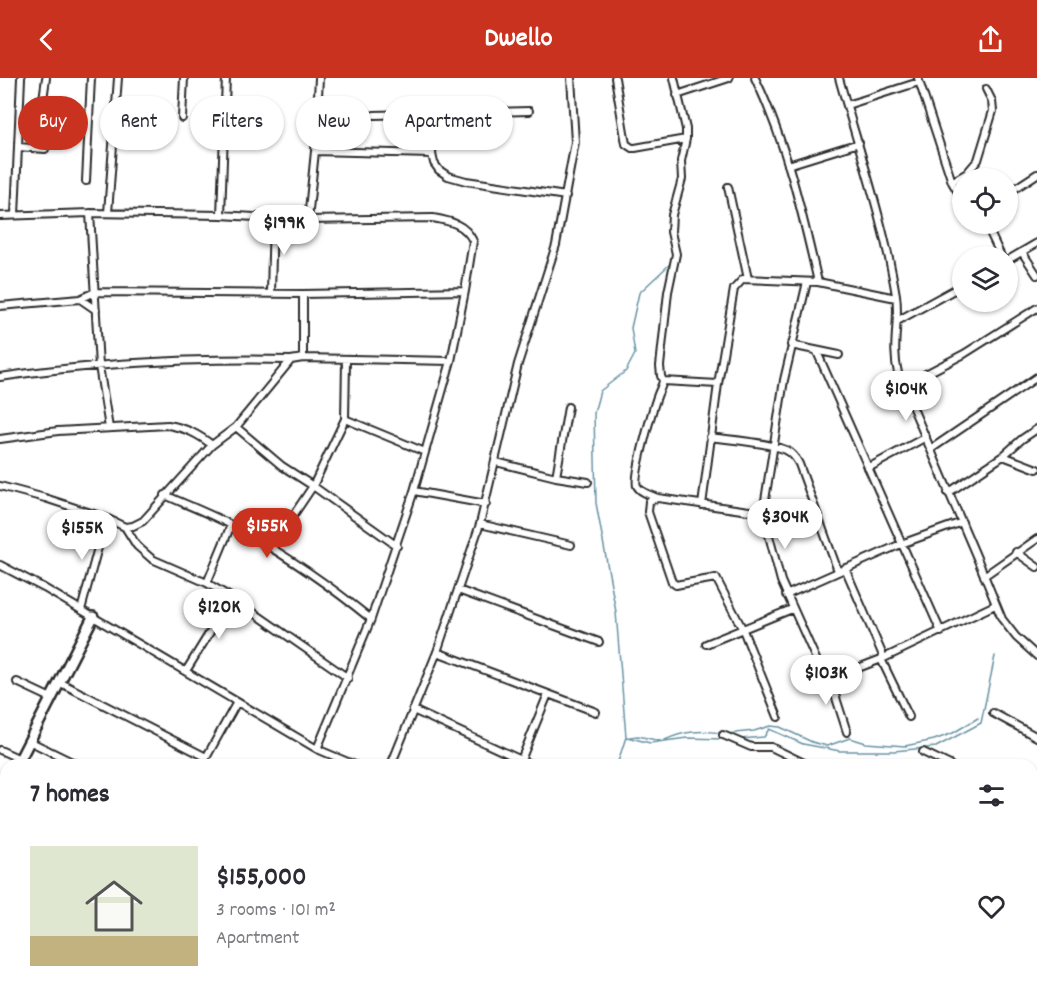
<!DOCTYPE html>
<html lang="en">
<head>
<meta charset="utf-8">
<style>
	:root { --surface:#fff; --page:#f2f2f3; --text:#2b2b33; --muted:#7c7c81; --line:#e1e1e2; --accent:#c8321e }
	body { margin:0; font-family:Dekko,sans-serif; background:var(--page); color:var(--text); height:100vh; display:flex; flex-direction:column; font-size:22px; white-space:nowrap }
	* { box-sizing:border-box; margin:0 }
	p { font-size:20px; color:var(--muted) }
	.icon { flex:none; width:33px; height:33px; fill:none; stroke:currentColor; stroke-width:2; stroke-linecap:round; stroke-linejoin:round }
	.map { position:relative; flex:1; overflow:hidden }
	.side { position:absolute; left:0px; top:681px; width:1038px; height:236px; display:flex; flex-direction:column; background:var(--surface); border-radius:18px 18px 0 0; box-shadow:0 2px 4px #0004 }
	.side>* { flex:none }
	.hud { position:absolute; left:18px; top:18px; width:600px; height:54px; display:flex; gap:12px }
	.tools { position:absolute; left:952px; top:90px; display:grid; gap:12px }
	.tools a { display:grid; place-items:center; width:66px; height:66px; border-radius:50%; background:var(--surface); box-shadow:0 2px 4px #0004; font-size:30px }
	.price { position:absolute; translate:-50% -51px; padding:0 14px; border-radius:21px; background:#fff; color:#222; font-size:20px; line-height:39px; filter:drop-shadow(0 2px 3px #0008) }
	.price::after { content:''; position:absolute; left:50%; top:36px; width:18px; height:14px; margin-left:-9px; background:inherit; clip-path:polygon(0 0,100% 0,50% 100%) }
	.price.current { background:var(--accent); color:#fff }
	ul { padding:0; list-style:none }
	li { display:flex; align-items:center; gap:18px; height:150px; padding:0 30px }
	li+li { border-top:2px solid var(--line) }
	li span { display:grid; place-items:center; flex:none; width:168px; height:120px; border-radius:0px; color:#555 }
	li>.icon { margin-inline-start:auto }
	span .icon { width:72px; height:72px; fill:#fffc; stroke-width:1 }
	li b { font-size:26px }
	h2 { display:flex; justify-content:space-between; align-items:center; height:72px; padding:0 30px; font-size:26px }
	.pill { padding:0 21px; border-radius:27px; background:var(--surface); box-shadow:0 2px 4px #0004; font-size:21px; line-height:54px }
	.pill.current { background:var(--accent); color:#fff }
	header { display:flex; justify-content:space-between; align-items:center; height:78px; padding:0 30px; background:var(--accent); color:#fff; font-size:27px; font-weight:700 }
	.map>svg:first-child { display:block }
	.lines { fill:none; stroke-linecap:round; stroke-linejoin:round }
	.stream { stroke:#6993a4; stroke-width:1.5 }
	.street-casing { stroke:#2b2b2b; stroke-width:10 }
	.secondary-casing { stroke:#2b2b2b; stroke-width:14 }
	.street { stroke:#fff; stroke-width:6 }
	.secondary { stroke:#fff; stroke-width:9 }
</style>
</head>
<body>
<header><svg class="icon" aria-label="back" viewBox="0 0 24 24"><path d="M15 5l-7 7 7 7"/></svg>Dwello<svg class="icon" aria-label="share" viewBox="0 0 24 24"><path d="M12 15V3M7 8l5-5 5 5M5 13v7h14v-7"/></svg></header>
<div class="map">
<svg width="1037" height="916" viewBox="0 0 1037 916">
	<rect width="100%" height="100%" fill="#fff"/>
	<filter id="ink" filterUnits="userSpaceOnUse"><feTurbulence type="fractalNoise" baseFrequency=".0167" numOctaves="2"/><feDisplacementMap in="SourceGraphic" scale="12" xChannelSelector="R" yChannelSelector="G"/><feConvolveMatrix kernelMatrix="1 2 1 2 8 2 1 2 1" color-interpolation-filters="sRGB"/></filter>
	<g filter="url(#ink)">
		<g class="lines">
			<!-- stream -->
			<path class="stream" d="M726 656 754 653 770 648 780 649 812 664 827 668 850 660 866 665 905 668 934 662 953 655 978 640
				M627 659 650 665 687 660 723 661
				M630 659 638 658 660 663
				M740 661 764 659 769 651 803 666 840 673H894L936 669 981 645 995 578
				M665 662C684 653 701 652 721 655
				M617 687 626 659 616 534 596 425 594 335 600 313 626 293 635 276 631 250 639 215 670 186
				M556 916 559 910"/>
			<!-- street casing -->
			<g class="street-casing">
				<path id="street" d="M615 0 626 66 632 70H635L686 61
					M755 0C786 64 802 134 818 204
					M839 0C859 72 884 144 896 217 900 244 891 267 898 295L977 480 1002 541 1016 559 1037 578
					M918 0 952 104 963 123
					M677 17 729 0
					M847 27 919 4
					M436 35 432 76 434 85 439 92 448 98 466 103 566 118
					M374 37 529 33
					M182 40 184 0
					M20 44 40 43 46 0
					M19 69 45 71
					M315 73 432 76
					M788 87 859 65
					M86 103 91 0
					M952 104 967 95 978 82 993 33 992 23 986 11
					M728 109 748 201
					M1008 115 1037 96
					M90 135 99 288 109 350
					M108 135 118 0
					M15 137 21 0
					M221 137 226 0
					M0 138 90 135 221 137 308 142 433 140C450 143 465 146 473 163L465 213 451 283 414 413 371 541 317 671
					M308 142 315 73 319 0
					M986 146 1001 178
					M1022 174 1037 197
					M1008 182 1037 165
					M807 204 784 302 763 435 781 503 820 590 828 595H845L884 580 995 527
					M271 215 273 140
					M303 216V280
					M80 221 96 232
					M0 228 80 221 95 214 303 216 465 213
					M897 243 963 207
					M791 267 839 277
					M817 274 941 554
					M0 299C96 285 194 280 291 282
					M663 303 661 298 660 288 668 214 676 176 671 154 672 137 682 101 681 83 686 61V51L674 0
					M718 306 663 303C662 308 660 311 658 316 653 329 633 399 637 408 641 415 651 417 658 420L763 435
					M903 308 964 276 1037 230
					M345 341 425 374
					M236 349 282 388 313 408 397 468
					M710 359C731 362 767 364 786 372 792 375 796 380 799 386L838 493
					M0 361 58 353 168 347C186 350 198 356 212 367
					M931 371 1037 299
					M1003 378 1037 391
					M496 384 556 399 588 404
					M868 390 926 359
					M556 399 568 329
					M0 408 45 420 106 440 125 449 133 448 143 443 212 367 236 349 291 282 303 280 451 283
					M414 413 486 426
					M948 415 1003 378 1022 361 1037 351
					M165 417C187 427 211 436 233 448 282 474 328 506 371 541
					M658 420 649 423 648 434 672 504 676 507 681 506 716 500 743 552 778 639
					M702 427 718 306 734 211 743 201 818 204 896 220
					M480 446 571 467
					M125 449 137 468 152 481 207 505 237 523 348 600
					M272 469 313 408 345 341 346 283
					M1016 474 1037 489
					M0 487 44 510 317 671 355 687
					M845 490 884 580
					M984 498 1037 461
					M207 505 231 447
					M458 512 599 564
					M786 517 901 466 962 444
					M81 532 106 440
					M706 566 792 531
					M437 574 596 634
					M881 581 909 639
					M186 593 215 546 228 518
					M828 595 847 654
					M17 604 51 620
					M59 604 206 679
					M413 632 532 687
					M993 635 1037 659
					M723 657 751 669H771L808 687
					M29 663 78 687
					M0 672 20 681
					M923 674 950 687
					M202 687 237 624
					M391 687 437 574 480 446 518 286 556 167 575 64 571 0
					M519 687 548 616
					M1032 727 1037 729
					M1032 797 1037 799
					M0 807 6 810
					M1032 868 1037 871
					M0 888 6 891
					M43 910 54 916
					M145 910 157 916
					M274 910 298 916
					M688 910 702 916
					M84 916 87 910
					M170 916 173 910
					M464 916 466 910
					M788 916 790 910
					M1033 916 1037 907"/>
			</g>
			<!-- secondary casing -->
			<g class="secondary-casing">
				<path id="secondary" d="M17 687 93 539
					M0 719 6 708
					M911 910 925 916"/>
			</g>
			<!-- street -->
			<use href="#street" class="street"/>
			<!-- secondary -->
			<use href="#secondary" class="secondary"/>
		</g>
	</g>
</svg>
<div class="tools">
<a><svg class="icon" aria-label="locate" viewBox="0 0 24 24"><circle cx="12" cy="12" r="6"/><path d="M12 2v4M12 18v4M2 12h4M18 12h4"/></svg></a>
<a><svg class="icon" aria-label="layers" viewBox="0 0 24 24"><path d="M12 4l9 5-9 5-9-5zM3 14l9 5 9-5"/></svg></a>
</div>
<b class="price" style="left:284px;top:178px">$199K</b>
<b class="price" style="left:906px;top:344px">$104K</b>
<b class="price" style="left:785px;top:472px">$304K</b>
<b class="price current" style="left:267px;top:481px">$155K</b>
<b class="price" style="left:82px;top:483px">$155K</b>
<b class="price" style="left:219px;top:562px">$120K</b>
<b class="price" style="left:826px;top:628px">$103K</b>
<div class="hud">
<a class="pill current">Buy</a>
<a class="pill">Rent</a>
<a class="pill">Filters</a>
<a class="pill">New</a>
<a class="pill">Apartment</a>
</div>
<section class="side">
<h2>7 homes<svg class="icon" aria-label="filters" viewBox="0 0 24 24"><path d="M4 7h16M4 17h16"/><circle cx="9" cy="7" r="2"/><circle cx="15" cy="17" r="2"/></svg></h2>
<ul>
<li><span style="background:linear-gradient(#dfe7d0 75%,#c2b280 0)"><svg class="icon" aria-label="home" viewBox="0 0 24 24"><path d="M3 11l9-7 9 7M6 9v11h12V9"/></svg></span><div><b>$155,000</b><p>3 rooms · 101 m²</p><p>Apartment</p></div><svg class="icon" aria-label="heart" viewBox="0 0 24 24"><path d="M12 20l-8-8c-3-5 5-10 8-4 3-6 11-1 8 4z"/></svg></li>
</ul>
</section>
</div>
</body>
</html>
